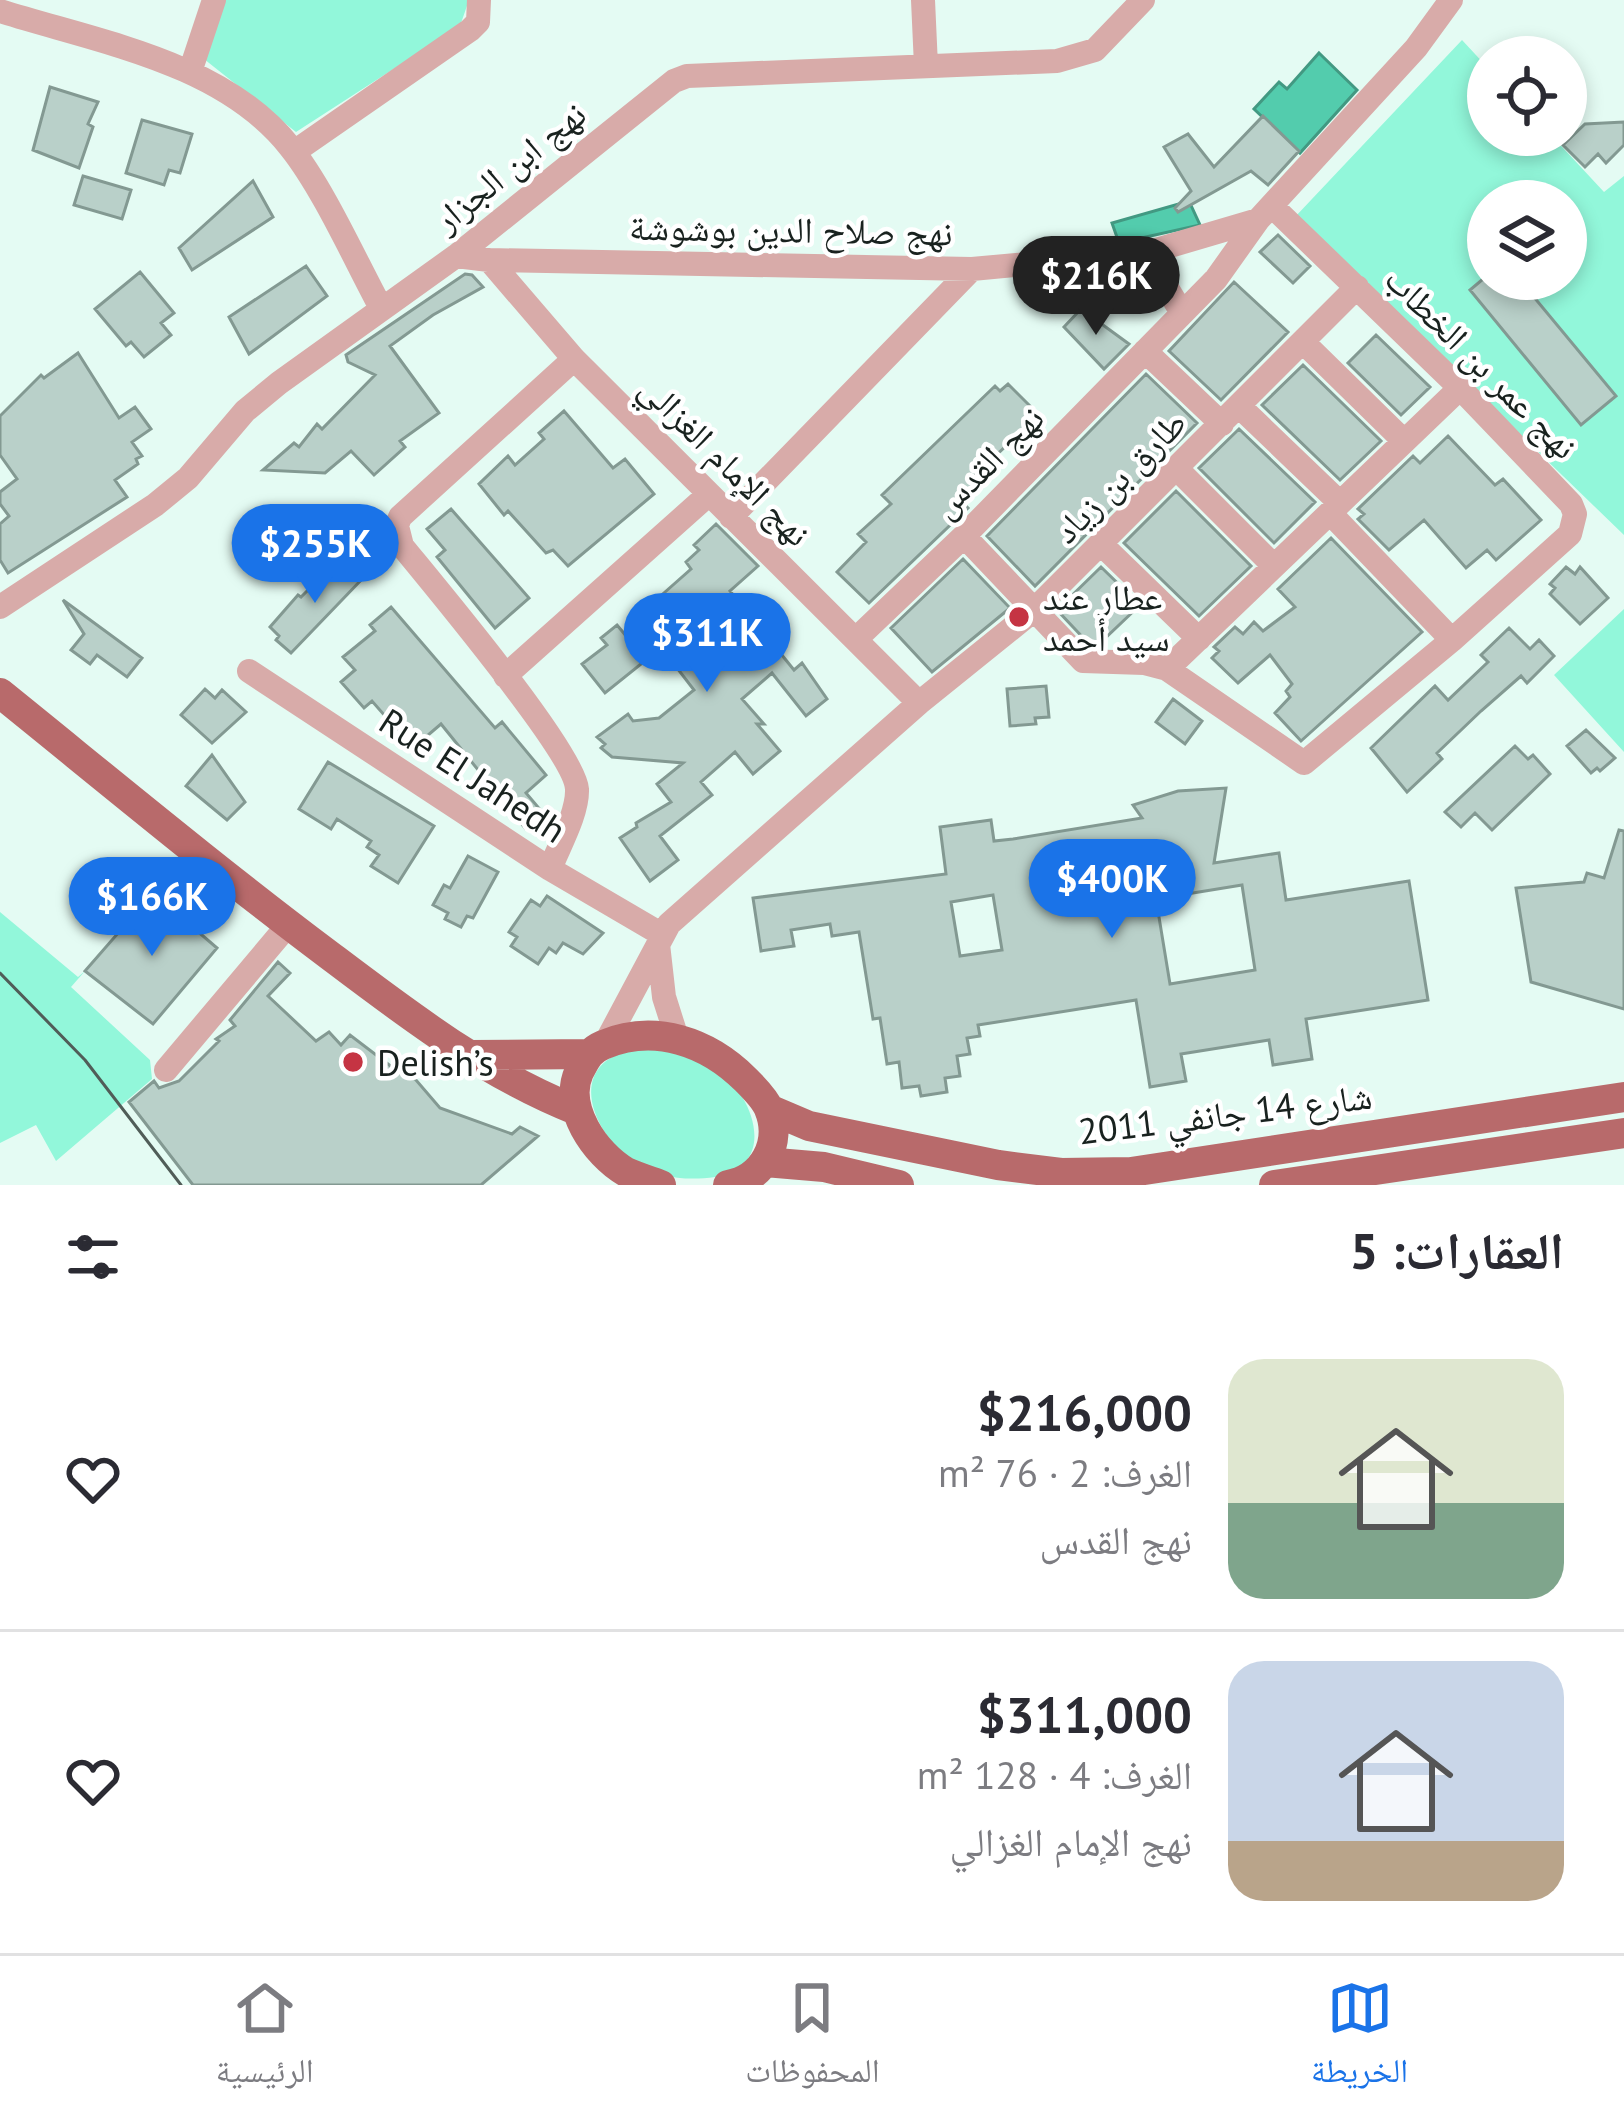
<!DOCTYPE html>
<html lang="ar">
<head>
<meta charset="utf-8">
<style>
	:root { --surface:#fff; --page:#f2f2f3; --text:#2b2b33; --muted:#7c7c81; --line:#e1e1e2; --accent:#1a73e8 }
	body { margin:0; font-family:"PT Sans","Noto Naskh Arabic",sans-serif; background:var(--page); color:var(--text); direction:rtl; height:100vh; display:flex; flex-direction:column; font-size:45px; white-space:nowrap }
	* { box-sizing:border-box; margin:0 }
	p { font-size:39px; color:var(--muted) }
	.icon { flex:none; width:66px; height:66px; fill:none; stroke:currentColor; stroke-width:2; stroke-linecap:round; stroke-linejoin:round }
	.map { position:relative; height:1185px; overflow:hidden; direction:ltr }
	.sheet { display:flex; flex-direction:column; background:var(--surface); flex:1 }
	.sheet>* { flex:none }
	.controls { position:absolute; left:1467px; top:36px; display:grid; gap:24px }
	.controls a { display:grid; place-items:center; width:120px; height:120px; border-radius:50%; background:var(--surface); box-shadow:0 6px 18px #0003; font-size:60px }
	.price { position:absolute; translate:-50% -102px; padding:0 27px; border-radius:42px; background:var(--accent); color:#fff; font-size:39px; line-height:78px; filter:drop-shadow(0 3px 6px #0008) }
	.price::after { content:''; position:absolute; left:50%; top:72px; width:36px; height:27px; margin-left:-18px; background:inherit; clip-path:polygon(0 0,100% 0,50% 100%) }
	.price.active { background:#222; color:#fff }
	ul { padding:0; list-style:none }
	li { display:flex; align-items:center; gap:36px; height:300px; padding:0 60px }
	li+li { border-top:3px solid var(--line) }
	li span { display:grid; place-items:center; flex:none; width:336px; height:240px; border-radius:36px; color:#555 }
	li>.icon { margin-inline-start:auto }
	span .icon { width:144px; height:144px; fill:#fffc; stroke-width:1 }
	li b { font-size:51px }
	h2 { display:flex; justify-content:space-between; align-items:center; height:144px; padding:0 60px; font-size:51px }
	.tab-bar { display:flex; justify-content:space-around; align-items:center; height:168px; border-top:3px solid var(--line); background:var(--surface); font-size:33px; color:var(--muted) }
	.tab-bar a { display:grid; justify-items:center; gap:6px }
	.tab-bar .active { color:var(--accent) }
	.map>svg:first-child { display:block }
	.green { fill:#92f7da; fill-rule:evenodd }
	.water { fill:#53ccad; stroke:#429982; stroke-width:3 }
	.building { fill:#b9d0c9; stroke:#839992; stroke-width:3; fill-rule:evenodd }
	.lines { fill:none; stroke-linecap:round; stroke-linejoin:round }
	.minor { stroke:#d8aba9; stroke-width:24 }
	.major { stroke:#b86a6b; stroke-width:30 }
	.tram { stroke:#505d58; stroke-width:3 }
	.poi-dot { fill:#c53443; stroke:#fff; stroke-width:4.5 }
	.labels { text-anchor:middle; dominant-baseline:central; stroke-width:9; stroke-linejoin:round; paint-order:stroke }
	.street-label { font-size:36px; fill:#19221f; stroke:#fff }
	.poi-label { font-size:36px; fill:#19221f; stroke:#fff; text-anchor:start }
</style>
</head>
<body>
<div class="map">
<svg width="1624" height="1185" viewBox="0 0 1624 1185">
	<rect width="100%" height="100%" fill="#e4fbf3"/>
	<!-- green -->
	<path class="green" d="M224 0H469L460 26 296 132 204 59Z
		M1462 40 1488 68V135H1551L1604 192 1624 176V535L1295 217ZM1488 201H1566V279H1488Z
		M1624 609V752L1554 675Z
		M0 912 78 977 85 971 71 987 150 1060 152 1079 56 1161 36 1125 0 1143Z
		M650 1048C672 1050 693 1054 712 1066 753 1090 781 1166 715 1177 687 1181 658 1178 634 1163 605 1144 571 1089 606 1061 617 1052 636 1051 650 1048Z"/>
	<!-- water -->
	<path class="water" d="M1319 53 1357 90 1300 153 1254 109 1279 82 1287 89Z
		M1189 201 1200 225 1119 243 1112 223Z"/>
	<!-- building -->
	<path class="building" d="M50 87 98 102 88 124 93 127 79 168 33 150Z
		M1263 116 1299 151 1268 185 1251 171 1178 212 1175 208 1191 191 1164 147 1188 134 1214 167Z
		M142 120 192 134 180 173 169 170 164 185 126 173Z
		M1624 122V145L1606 163 1598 154 1585 167 1563 145 1585 124Z
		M83 176 131 190 122 219 74 205Z
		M253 181 273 217 192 270 179 248Z
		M1278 235 1310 266 1293 283 1260 252Z
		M306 266 327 296 249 354 229 317Z
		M140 272 174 313 161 323 171 335 144 357 131 342 126 346 95 309Z
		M465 274 472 275 483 287 433 315 390 346 439 413 400 441 405 447 374 475 351 451 325 473 263 470 294 443 299 447 317 424 322 429 375 375 348 362 346 355Z
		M1483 279H1519L1616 396 1581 425 1470 290Z
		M1234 282 1288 332 1221 400 1169 351Z
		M1081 309 1129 344 1104 369 1064 327Z
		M1376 335 1430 387 1401 415 1348 363Z
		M78 353 119 418 135 407 151 429 132 442 142 456 136 459 138 464 115 480 127 497 8 573 0 560V524L9 516 0 504V492L17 479 0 455V416L41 375 44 378Z
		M1303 365 1381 441 1340 480 1262 405Z
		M1146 374 1197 423 1035 586 987 536Z
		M1008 384 1039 415 975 475 982 481 962 502 968 508 869 603 837 572 866 542 858 534 891 504 882 495 995 386 1000 391Z
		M564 411 613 468 625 459 654 494 568 566 553 550 546 553 508 511 504 515 479 484 508 456 515 465 544 439 539 433Z
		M1239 429 1315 502 1274 543 1199 468Z
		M1448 436 1495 485 1503 479 1541 520 1496 560 1487 550 1466 568 1424 520 1389 550 1358 519 1364 514 1358 509 1413 456 1420 463Z
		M1176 491 1251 566 1199 616 1124 543Z
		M451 509 529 598 495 628 437 557 445 550 427 529Z
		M716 524 758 566 730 591 794 670 802 663 827 699 806 716 772 673 742 699 764 724H757L780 751 753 774 735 752 701 782 712 795 660 836 678 860 650 881 620 838 637 827 636 823 671 802 657 784 683 763 612 757 601 748 605 744 597 737 628 714 633 721 659 718 694 690 677 668 700 649 656 600 691 569 686 562 699 550 694 545Z
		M1331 538 1422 632 1301 741 1275 713 1290 697 1286 691 1292 684 1270 655 1238 683 1212 658 1219 651 1214 647 1235 627 1243 634 1254 622 1263 631 1295 607 1278 589Z
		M963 559 1010 608 932 672 891 628Z
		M347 560 364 577 291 653 276 640 279 636 270 627 298 595 301 597 321 577 325 581Z
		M1101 567 1140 605 1098 645H1090L1057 610Z
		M1566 567 1575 574 1580 567 1608 598 1580 624 1550 594 1555 588 1550 584Z
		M63 600 142 658 127 677 97 655 90 664 71 650 84 634Z
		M391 607 495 728 502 722 546 775 526 793 543 813 525 828 441 724 413 748 372 701 364 708 341 682 355 670 343 657 375 631 370 625Z
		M617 625 646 660 605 693 582 664 607 645 601 638Z
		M1509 628 1530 649 1539 640 1554 656 1527 683 1521 676 1481 711 1437 753 1442 759 1407 792 1371 748 1435 686 1448 700 1488 662 1481 655Z
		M1046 686 1049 717 1035 718 1036 724 1010 726 1007 689Z
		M205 689 215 698 222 690 246 712 212 743 181 715Z
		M1173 699 1202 721 1185 744 1156 722Z
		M1586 730 1615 758 1600 771 1597 768 1591 773 1567 746Z
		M1515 746 1528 759 1533 755 1550 774 1492 830 1475 813 1461 827 1445 812Z
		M212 755 245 802 227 820 186 786Z
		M328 762 434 826 398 883 371 866 379 855 367 847 371 841 337 819 331 829 299 809Z
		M1226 788 1214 863 1279 853 1286 900 1409 881 1428 1000 1306 1019 1312 1059 1273 1065 1269 1040 1181 1054 1186 1081 1150 1087 1136 1000 978 1025 980 1036 967 1038 970 1054 957 1056 960 1076 945 1078 947 1092 921 1096 919 1086 902 1088 899 1062 887 1064 880 1018 873 1019 859 932 832 936 830 924 791 930 794 946 761 951 753 898 946 874 940 827 991 820 994 841 1013 839 1142 818 1133 805 1178 791ZM1242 885 1255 970 1170 984 1156 899ZM993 895 1002 950 960 956 951 902Z
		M1619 830 1624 831V1009L1531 982 1516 888 1584 882 1587 873 1604 878Z
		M468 856 498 872 473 918 467 916 461 927 445 919 448 913 433 905 444 885 450 888Z
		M153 893 217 948 153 1024 85 971Z
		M547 896 603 933 583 954 563 943 556 953 549 948 538 964 511 946 517 937 509 932 531 900 540 906Z
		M278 962 290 973 268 996 316 1041 329 1032 341 1045 350 1035 405 1077 410 1073 440 1108 512 1134 520 1127 538 1136 481 1185H193L129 1102 154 1081 159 1088 179 1081 219 1041 216 1039 235 1026 230 1020Z"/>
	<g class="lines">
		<!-- minor -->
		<path class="minor" d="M923 0 926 66
			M0 11C98 42 223 62 290 147 323 188 355 260 381 308
			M190 72 214 0
			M294 152 470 30 478 22 479 0
			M1146 253 1182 313
			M456 256 489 260 972 269 1146 253 1258 220 1416 48 1451 0
			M489 260 574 359 919 703
			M1303 342 1404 441
			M1145 351 1222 424
			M1240 407 1340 503
			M1177 469 1274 566
			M1330 513 1452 640
			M731 517 972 269
			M964 536 1083 661 1144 663 1167 669 1304 763 1452 640 1570 534 1575 514 1571 504 1460 388 1272 206
			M1101 544 1199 639
			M0 607 155 505 188 478 245 411 279 383 456 256 674 81 687 76 1057 61 1095 50 1143 0
			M856 639 964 536 1216 279 1258 220
			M1167 669 1460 388
			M249 671 550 869 661 934
			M505 676 708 495
			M550 869C559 846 578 813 577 789 575 753 432 583 402 546L397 526 400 517 574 359
			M658 944 664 997 677 1038
			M605 1044 669 924 919 703 1033 611 1357 287
			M166 1070 288 925"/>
		<!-- major -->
		<path class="major" d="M0 693C109 781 217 871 329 955 407 1014 485 1074 576 1110
			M471 1055 588 1054
			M769 1109 809 1126 998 1165 1061 1173 1131 1172 1624 1097
			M765 1162 824 1167 899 1185
			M661 1185C650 1181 637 1177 626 1172 595 1154 563 1107 579 1072 586 1059 589 1051 603 1045 655 1023 708 1042 746 1080 753 1087 765 1099 769 1109 783 1143 763 1179 728 1185
			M1274 1185 1624 1133"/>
		<!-- tram -->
		<path class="tram" d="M0 973 85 1060 181 1185"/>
	</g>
	<!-- markers -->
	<g class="poi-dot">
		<circle cx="1019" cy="617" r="12"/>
		<circle cx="353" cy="1062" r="12"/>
	</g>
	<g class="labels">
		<!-- street labels -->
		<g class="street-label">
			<text transform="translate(509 166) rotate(-39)">نهج ابن الجزار</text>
			<text transform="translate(791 229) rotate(1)">نهج صلاح الدين بوشوشة</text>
			<text transform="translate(1482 362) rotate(45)">نهج عمر بن الخطاب</text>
			<text transform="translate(726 460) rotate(45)">نهج الإمام الغزالي</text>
			<text transform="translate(987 461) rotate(-45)">نهج القدس</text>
			<text transform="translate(1119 476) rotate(-45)">طارق بن زياد</text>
			<text transform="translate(473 775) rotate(33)">Rue El Jahedh</text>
			<text transform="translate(1225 1113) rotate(-7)">شارع 14 جانفي 2011</text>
		</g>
		<!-- poi labels -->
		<g class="poi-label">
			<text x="1043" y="596">عطار عند<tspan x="1043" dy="41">سيد أحمد</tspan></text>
			<text x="377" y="1062">Delish’s</text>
		</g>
	</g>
</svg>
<div class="controls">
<a><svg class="icon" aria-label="locate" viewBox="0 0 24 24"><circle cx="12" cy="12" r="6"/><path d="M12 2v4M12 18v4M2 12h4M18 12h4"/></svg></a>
<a><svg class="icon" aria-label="layers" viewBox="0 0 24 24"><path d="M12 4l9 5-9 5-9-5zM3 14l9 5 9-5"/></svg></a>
</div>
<b class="price active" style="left:1096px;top:338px">$216K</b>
<b class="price" style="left:315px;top:606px">$255K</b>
<b class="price" style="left:707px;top:695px">$311K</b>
<b class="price" style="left:1112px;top:941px">$400K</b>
<b class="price" style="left:152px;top:959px">$166K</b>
</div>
<section class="sheet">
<h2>العقارات: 5<svg class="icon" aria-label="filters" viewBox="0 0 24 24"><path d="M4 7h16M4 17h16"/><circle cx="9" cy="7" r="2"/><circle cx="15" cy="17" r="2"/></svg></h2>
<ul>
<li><span style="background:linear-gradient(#dfe7d0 60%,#7fa58c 0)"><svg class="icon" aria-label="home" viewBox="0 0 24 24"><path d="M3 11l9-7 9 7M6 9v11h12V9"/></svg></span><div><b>$216,000</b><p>الغرف: 2 · 76 m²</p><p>نهج القدس</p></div><svg class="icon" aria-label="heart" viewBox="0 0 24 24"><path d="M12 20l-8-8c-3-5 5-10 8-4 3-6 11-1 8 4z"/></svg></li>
<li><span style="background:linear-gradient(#c9d6e8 75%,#b9a48a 0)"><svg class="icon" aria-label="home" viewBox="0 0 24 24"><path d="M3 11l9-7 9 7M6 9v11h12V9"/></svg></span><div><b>$311,000</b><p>الغرف: 4 · 128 m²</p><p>نهج الإمام الغزالي</p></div><svg class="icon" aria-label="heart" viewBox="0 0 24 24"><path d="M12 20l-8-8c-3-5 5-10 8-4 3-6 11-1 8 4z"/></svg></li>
</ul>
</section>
<nav class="tab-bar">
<a class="active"><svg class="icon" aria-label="map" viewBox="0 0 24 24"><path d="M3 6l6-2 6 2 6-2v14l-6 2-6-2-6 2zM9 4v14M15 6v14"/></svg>الخريطة</a>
<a><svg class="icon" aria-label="saved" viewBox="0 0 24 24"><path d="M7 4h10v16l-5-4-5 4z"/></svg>المحفوظات</a>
<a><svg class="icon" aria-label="home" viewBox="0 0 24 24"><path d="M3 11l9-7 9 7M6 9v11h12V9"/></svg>الرئيسية</a>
</nav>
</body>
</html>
